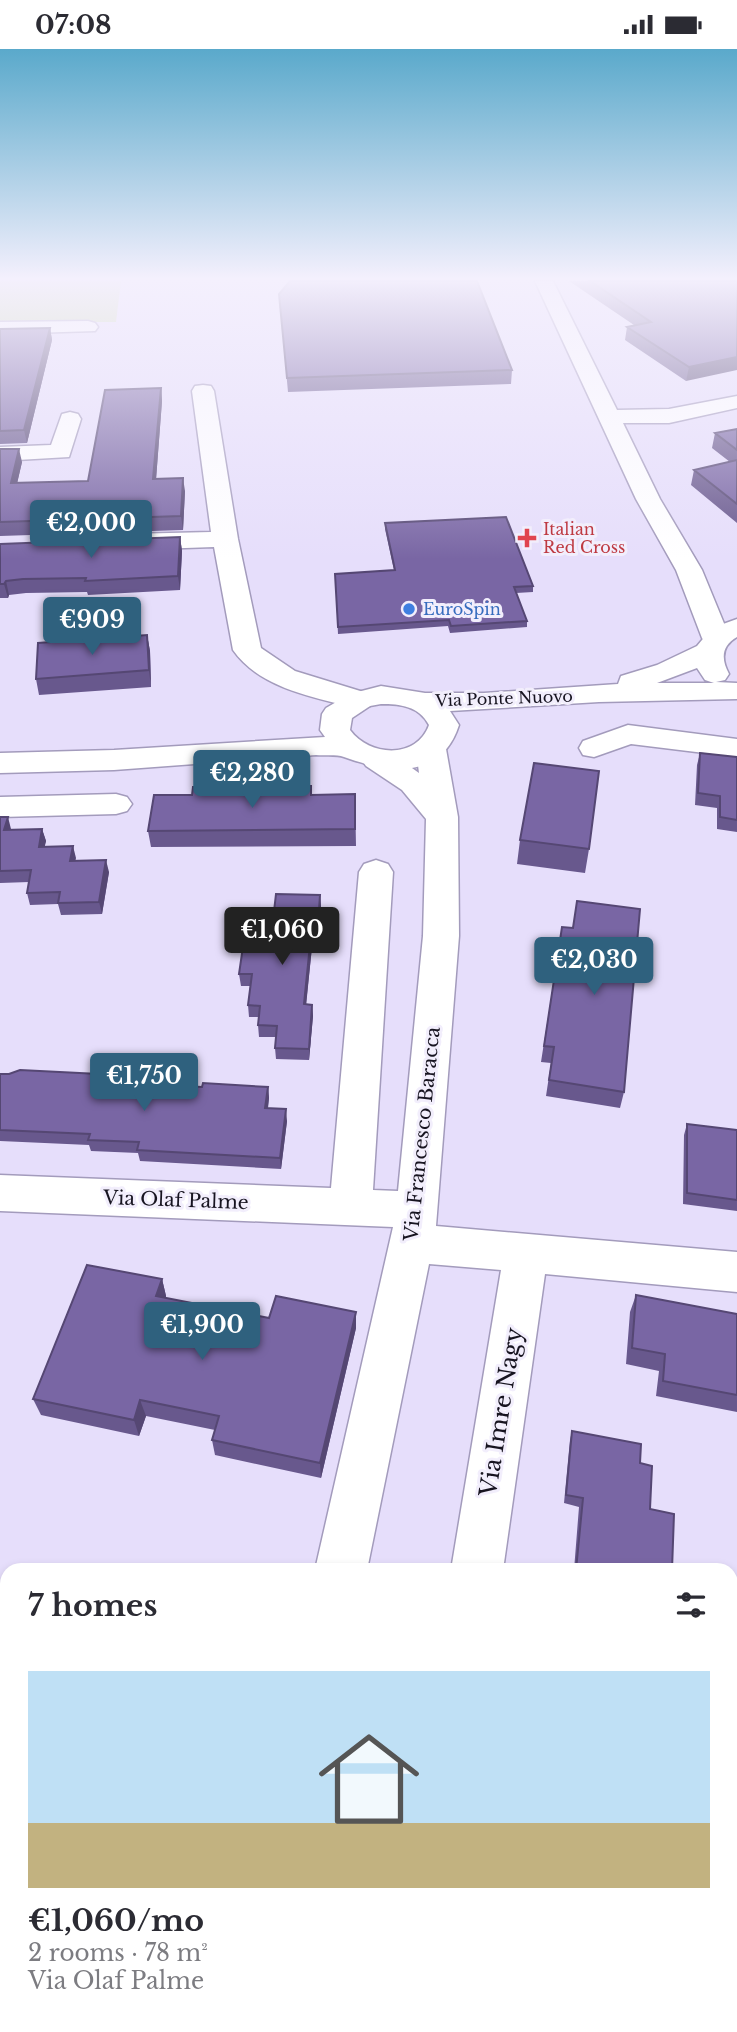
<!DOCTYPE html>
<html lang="en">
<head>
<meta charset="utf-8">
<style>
	:root { --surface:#fff; --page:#f2f2f3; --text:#2b2b33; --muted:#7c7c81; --line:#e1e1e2; --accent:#2f617e }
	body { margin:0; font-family:"Libre Baskerville",serif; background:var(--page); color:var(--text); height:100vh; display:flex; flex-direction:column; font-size:26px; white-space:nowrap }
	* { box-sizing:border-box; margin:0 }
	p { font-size:23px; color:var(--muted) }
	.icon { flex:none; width:38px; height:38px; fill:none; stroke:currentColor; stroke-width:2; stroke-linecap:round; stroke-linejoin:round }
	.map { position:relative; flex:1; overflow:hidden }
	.sheet { position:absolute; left:0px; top:1514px; width:738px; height:471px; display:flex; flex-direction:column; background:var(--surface); border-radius:21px 21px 0 0; box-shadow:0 4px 10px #0003 }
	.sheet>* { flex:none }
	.price { position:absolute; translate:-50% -60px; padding:0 16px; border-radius:7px; background:var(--accent); color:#fff; font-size:23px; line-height:46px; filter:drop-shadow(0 2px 4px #0008) }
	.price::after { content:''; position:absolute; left:50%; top:42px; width:21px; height:16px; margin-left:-10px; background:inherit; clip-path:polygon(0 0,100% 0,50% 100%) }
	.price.active { background:#222; color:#fff }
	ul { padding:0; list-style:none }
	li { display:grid; align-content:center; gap:14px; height:371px; padding:0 28px }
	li+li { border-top:2px solid var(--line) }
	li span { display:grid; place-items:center; height:217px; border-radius:0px; color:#555 }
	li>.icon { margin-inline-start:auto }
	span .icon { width:126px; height:126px; fill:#fffc; stroke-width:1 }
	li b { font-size:30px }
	h2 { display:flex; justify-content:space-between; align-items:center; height:84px; padding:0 28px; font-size:30px }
	.status { display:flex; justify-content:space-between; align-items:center; height:49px; padding:0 35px; background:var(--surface); direction:ltr }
	.status svg { height:19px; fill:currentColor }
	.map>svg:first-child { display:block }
	.green { fill:#c8daa1 }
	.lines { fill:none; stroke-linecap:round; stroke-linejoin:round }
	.minor-casing { stroke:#a39bbc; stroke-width:3 }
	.tertiary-casing { stroke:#a39bbc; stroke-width:3 }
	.minor { fill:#fff; fill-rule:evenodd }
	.tertiary { fill:#fff; fill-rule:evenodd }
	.wall { fill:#68588d }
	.shaded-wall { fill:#554773 }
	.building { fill:#7966a4; stroke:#554773; stroke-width:2 }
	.health-dot { fill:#e0444e; stroke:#f2eefc; stroke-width:2.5 }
	.shop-dot { fill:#3f7fe0; stroke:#f2eefc; stroke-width:2.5 }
	.labels { text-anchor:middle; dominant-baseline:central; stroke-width:6; stroke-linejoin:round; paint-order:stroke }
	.far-health-label { font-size:16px; fill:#be3a42; stroke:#f2eefc; text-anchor:start }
	.far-shop-label { font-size:16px; fill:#366cbe; stroke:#f2eefc; text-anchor:start }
	.far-street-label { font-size:16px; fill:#171420; stroke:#f2eefc }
	.street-label { font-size:19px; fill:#171420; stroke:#f2eefc }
	.near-street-label { font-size:23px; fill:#171420; stroke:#f2eefc }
</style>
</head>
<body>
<div class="status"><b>07:08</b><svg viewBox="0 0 49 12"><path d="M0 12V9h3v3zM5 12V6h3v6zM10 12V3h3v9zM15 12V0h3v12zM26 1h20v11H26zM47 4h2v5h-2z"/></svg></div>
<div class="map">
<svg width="737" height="1983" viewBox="0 0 737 1983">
	<rect width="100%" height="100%" fill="#e6defb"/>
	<!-- green -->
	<path class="green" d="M0 232H121L116 273H0Z"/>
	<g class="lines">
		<!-- minor casing -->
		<g class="minor-casing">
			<path id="minor" d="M535 232H553L617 361 669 360 737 347V359L669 374H623L660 450 702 521 730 589 726 595 716 597 706 595 702 589 676 521 636 450Z
				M88 272 95 274 98 278 95 282 0 285V273Z
				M203 336 211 337 214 342 238 490 261 599 295 622 370 645 375 651 370 657 360 660C317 649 260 640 233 601L214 498 128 501 119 498 115 493 119 488 128 485 211 483 192 342 195 337Z
				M70 363 78 365 81 370 69 408 0 412V398L51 396 62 365Z
				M628 676 737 690V708L631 695 594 708 583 706 579 699 583 692Z
				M431 691 442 693 446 700 458 768 459 887 436 1177 737 1203V1243L545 1225 503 1521H451L501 1221 429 1215 367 1521H315L393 1178 0 1162V1126L331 1139 359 823 364 815 376 811 388 815 393 823 373 1141 398 1142 423 887 426 770 402 741 366 717 361 710 366 703C387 698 402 712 419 724L416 700 420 693Z
				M116 745 127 748 132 755 127 762 116 765 0 768V748Z
				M732 1881 737 1882V1944L732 1943Z
				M216 1978H280L279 1983H215Z"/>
		</g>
		<!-- tertiary casing -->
		<g class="tertiary-casing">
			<path id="tertiary" d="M737 570V588C721 597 721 610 729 625L725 631 716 633 737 634V650L599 653 450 662 459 676C441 732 388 724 344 708 336 705 324 707 316 706L114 721 0 724V704L114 701 325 688 320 681 322 665 326 659 350 645 381 637 425 644H484L618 635 621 627 657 616 697 597 712 579ZM697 619 705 631 714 634H657ZM381 655C400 655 419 657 429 676 417 710 370 708 350 681L352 669 370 657Z"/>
		</g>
		<!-- minor -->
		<use href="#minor" class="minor"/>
		<!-- tertiary -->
		<use href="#tertiary" class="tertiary"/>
	</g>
	<!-- wall -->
	<path class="wall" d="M569 232H737L686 332 625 291 627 278 634 276Z
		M279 245 512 321 511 335 288 343Z
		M50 279 52 291 27 394 0 395V280Z
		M161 339 162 352 156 430 185 442 183 481 0 487V400L22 413 17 434 88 432Z
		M737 380V474L691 436 694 421 730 413 712 399 715 384Z
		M385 474 533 537V543L516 544 527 572V578L450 584 448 577 338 585 335 525 394 521 385 480Z
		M180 488 182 502 180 541 88 546 87 543 26 544 9 546 8 549H0V495Z
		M147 586 150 602 151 638 39 646 36 630Z
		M700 704 737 708V783L717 780V759L695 756 697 716Z
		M355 745 356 797 151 798 148 782Z
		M0 768 11 781 42 780 46 792 44 798 73 797 75 811 109 823 102 865 61 866 58 855 30 856 27 844 29 833 0 834Z
		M520 791 589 800 585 824 517 815Z
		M320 846 321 858 318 888H313L306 955 312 956 313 967 309 1011 276 1010 275 999 276 988H259L258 976 259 968H249L248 956 250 937H241L239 925 273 871Z
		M577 852 624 1043 620 1059 546 1047 551 1014 541 1013 562 878 573 879Z
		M0 1025 202 1038H268L269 1049 268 1060 287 1072 281 1120 140 1112 138 1104 91 1102 89 1096 0 1092Z
		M687 1075 737 1081V1162L683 1155 684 1086Z
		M162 1230 166 1247V1249L269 1269 356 1279 321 1429 215 1406 212 1391 215 1381 146 1367 139 1387 41 1366 33 1350Z
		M636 1246 737 1265V1363L656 1347 659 1322 626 1315 630 1263Z
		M572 1382 640 1414 650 1460 672 1521H574L579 1458 564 1454 570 1391Z
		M737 1731V1828L735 1733Z"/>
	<!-- shaded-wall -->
	<path class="shaded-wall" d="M50 279 52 291 27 394 24 381Z
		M737 308V321L686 332 689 318Z
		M161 339 162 352 155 444 153 430Z
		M19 400 22 413 14 448 11 434Z
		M183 429 185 442 183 481 181 467Z
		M180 488 182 502 180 541 178 527Z
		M6 532 9 546 8 549 4 535Z
		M147 586 150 602 151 638 149 621Z
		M8 768 11 780 8 793 4 781Z
		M42 780 46 792 42 810 39 798Z
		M73 797 76 809 73 824 70 812Z
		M106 811 109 823 102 865 99 853Z
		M320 846 321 858 318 888V876Z
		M312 876 313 888 305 967 304 955Z
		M312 956 313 967 309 1011V1000Z
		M268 1038 269 1049 266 1071 265 1059Z
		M286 1060 287 1072 281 1120 280 1109Z
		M162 1230 166 1247 160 1264 156 1247Z
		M356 1263V1279L321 1429 320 1414Z
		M140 1351 146 1367 139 1387 134 1371Z
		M4 1876 7 1878V1903L0 1931V1891Z"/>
	<!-- building -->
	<path class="building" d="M290 232H477L512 321 287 329 279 245Z
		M590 232H737V308L689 318 627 278 651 273Z
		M50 279 24 381 0 382V280Z
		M161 339 153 430 183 429 181 467 0 473V400H19L11 434 88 432 105 341Z
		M737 380V401L715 384Z
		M737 411V455L694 421Z
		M506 468 533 537 514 538 527 572 451 577 449 571 338 578 335 525 395 521 385 474Z
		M180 488 178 527 85 532 86 529 23 530 6 532 4 535H0V495Z
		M147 586 149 621 36 630 38 594Z
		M700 704 737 708V771L720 768V747L698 744Z
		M534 714 599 722 589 800 520 791Z
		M311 737V746L355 745V780L148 782 154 746H192L193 738Z
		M0 768H8L4 781 42 780 39 798 73 797 70 812 106 811 99 853 58 854 60 843 27 844 31 821 0 822Z
		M276 845 320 846 318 876H312L304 955 312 956 309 1000 275 999 277 977 258 976 260 957 248 956 252 925H239L247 870 273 871Z
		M577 852 640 860 624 1043 549 1031 554 998 544 997 562 878 573 879Z
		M20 1021 99 1025 107 1033 202 1038 203 1034 268 1038 265 1059 286 1060 280 1109 137 1101 139 1093 88 1091 90 1085 0 1081V1025H9Z
		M687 1075 737 1081V1151L687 1144Z
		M87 1216 162 1230 156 1247 269 1269 276 1247 356 1263 320 1414 212 1391 219 1367 140 1351 134 1371 33 1350Z
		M636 1246 737 1265V1346L663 1332 665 1305 632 1299Z
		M572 1382 641 1395 640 1414 652 1417 650 1460 674 1465 672 1521H576L583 1449 566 1446Z
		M0 1876H4L0 1891Z"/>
	<!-- sky -->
	<linearGradient id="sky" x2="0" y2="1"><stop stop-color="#5aa9cb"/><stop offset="0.45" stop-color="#f4f0fd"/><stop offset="1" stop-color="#f4f0fd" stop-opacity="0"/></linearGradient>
	<rect width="737" height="510" fill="url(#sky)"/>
	<!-- markers -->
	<path class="health-dot" d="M523.5 478.5h7v7h7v7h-7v7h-7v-7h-7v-7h7z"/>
	<circle class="shop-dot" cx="409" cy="560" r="7"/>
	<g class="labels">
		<!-- far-health labels -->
		<g class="far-health-label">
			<text x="543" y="480">Italian<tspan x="543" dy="18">Red Cross</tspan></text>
		</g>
		<!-- far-shop labels -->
		<g class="far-shop-label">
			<text x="423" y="560">EuroSpin</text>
		</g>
		<!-- far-street labels -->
		<g class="far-street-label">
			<text transform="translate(504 649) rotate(-2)">Via Ponte Nuovo</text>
		</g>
		<!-- street labels -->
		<g class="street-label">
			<text transform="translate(422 1085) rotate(-84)">Via Francesco Baracca</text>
			<text transform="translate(176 1151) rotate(2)">Via Olaf Palme</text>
		</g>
		<!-- near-street labels -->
		<g class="near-street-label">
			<text transform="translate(501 1363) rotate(-81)">Via Imre Nagy</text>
		</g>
	</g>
</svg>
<b class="price" style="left:91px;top:511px">€2,000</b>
<b class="price" style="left:92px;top:608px">€909</b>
<b class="price" style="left:252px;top:761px">€2,280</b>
<b class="price active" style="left:282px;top:918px">€1,060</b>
<b class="price" style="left:594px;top:948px">€2,030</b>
<b class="price" style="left:144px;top:1064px">€1,750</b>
<b class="price" style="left:202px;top:1313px">€1,900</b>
<section class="sheet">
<h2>7 homes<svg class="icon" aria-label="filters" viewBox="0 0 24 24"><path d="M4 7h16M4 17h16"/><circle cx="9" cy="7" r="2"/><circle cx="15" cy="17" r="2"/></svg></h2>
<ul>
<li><span style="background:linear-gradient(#bfe0f5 70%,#c2b280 0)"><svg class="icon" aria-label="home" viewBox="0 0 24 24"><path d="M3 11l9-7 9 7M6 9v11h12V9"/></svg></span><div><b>€1,060/mo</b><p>2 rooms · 78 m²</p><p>Via Olaf Palme</p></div></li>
</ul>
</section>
</div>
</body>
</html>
